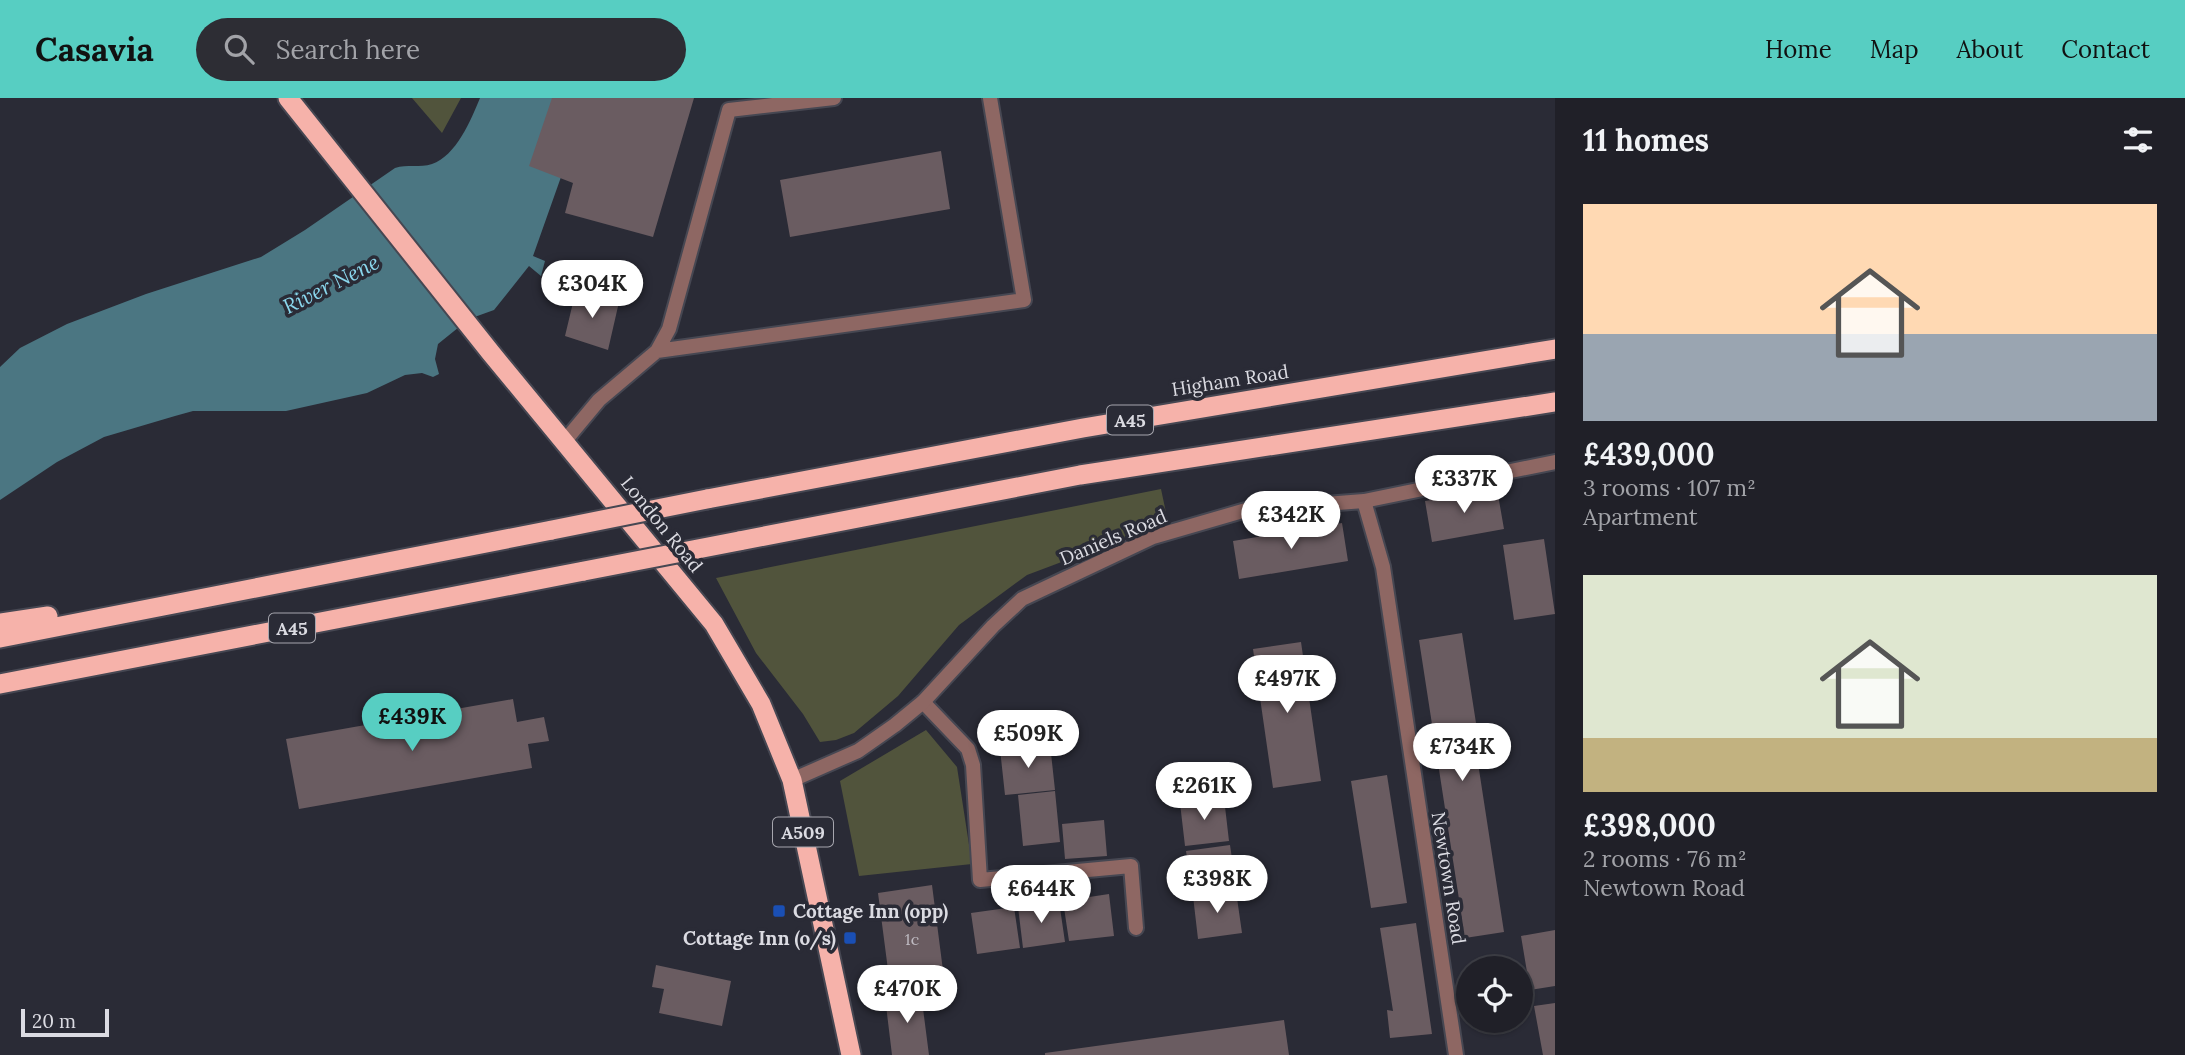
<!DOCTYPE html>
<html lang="en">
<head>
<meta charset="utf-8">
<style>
	:root { --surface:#202028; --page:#2d2d34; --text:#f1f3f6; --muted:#a2a3a8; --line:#3d3e45; --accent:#57cec2 }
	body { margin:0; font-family:Lora,serif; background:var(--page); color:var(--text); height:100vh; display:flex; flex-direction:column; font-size:26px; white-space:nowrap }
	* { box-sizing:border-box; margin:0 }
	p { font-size:23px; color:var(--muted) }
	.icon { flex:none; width:38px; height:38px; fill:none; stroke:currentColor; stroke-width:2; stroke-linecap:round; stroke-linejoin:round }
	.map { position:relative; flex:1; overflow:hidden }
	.side { display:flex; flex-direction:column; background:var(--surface); width:630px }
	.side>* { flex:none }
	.fabs { position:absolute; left:1456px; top:858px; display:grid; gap:14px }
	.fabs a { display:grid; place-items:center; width:77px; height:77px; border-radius:50%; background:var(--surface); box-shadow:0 2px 5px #0004,0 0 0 2px var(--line); font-size:35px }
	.scale { position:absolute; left:21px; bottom:18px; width:88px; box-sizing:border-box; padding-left:7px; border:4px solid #dbdbe2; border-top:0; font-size:19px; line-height:24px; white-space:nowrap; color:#dbdbe2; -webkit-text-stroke:5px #2a2b36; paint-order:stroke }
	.price { position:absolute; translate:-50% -60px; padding:0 16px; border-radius:24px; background:#fff; color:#222; font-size:23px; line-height:46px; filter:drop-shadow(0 2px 4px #0008) }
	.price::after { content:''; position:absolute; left:50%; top:42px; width:21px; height:16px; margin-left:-10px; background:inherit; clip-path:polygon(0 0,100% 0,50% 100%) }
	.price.active { background:var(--accent); color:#111 }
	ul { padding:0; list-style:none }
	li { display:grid; align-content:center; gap:14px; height:371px; padding:0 28px }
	li span { display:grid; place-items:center; height:217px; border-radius:0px; color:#555 }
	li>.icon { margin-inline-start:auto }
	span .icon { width:126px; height:126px; fill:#fffc; stroke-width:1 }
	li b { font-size:30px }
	h2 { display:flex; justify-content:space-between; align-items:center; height:84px; padding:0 28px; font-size:30px }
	header { display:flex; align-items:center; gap:42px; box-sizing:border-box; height:98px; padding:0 35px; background:var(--accent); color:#111 }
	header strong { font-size:33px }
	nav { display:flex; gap:38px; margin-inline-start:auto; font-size:24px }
	.search { width:490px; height:63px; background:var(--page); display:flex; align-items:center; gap:18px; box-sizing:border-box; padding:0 24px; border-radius:38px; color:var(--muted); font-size:26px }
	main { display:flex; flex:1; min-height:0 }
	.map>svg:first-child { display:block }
	.green { fill:#51543c }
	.water { fill:#4b7682 }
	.building { fill:#6a5c61 }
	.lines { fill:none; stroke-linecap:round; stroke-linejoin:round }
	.service-casing { stroke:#464752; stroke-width:18 }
	.minor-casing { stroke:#464752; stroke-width:18 }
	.trunk-casing { stroke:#464752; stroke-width:23 }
	.service { stroke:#8e6763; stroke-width:14 }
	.minor { stroke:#8e6763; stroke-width:14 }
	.trunk { stroke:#f6b2aa; stroke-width:19 }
	.trunk-bridge-casing { stroke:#464752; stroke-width:23; stroke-linecap:butt }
	.trunk-bridge { stroke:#f6b2aa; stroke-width:19 }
	.transit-dot { fill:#1a4fb4; stroke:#2a2b36; stroke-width:2.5 }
	.labels { text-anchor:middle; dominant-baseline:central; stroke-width:7; stroke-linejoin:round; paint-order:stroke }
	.number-label { font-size:16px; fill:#bfbbc2 }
	.shield { fill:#2a2b36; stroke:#a6a6ae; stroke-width:2 }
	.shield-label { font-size:18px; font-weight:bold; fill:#dbdbe2 }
	.street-label { font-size:19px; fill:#dbdbe2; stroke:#2a2b36 }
	.poi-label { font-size:19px; font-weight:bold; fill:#dbdbe2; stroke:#2a2b36; text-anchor:start }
	.water-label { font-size:21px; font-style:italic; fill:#8ad6ec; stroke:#2a2b36 }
</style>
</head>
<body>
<header>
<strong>Casavia</strong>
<div class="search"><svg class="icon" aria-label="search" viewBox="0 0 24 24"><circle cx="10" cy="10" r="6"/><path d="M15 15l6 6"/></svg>Search here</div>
<nav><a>Home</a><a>Map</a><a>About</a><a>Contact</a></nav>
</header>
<main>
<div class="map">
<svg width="1555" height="957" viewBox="0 0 1555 957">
	<rect width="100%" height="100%" fill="#2a2b36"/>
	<!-- green -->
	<path class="green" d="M412 0H461L442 35Z
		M1161 391 1168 424 1027 477 959 527 898 598 854 635 836 642 820 644 803 616 756 555 716 480Z
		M926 632 957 669 972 766 859 778 840 683Z"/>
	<!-- water -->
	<path class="water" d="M480 0H589L533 158 545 163 541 178 529 168 494 212 469 221 438 246 435 261 439 276 433 279 422 275 405 277 367 295 286 313H193L175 318 104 339 57 364 0 402V269L20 250 67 226 146 196 261 159 305 132 395 70C407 66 420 70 432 66 456 58 471 22 480 0Z"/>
	<!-- building -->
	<path class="building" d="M552 0H694L653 139 565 115 573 85 529 68Z
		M941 53 950 111 790 139 780 82Z
		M576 192 619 204 608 252 565 238Z
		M1497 391 1504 431 1432 444 1425 403Z
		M1342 425 1348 463 1239 481 1233 443Z
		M1544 441 1555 516 1514 522 1503 447Z
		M1462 535 1476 625 1472 626 1504 834 1465 840 1419 542Z
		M1301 544 1321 683 1273 690 1253 551Z
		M513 601 517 624 544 619 549 643 528 646 532 670 299 711 286 641Z
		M1050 646 1055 692 1005 697 1000 651Z
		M1387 677 1407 805 1371 810 1351 683Z
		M1055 693 1060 744 1023 748 1018 697Z
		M1224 700 1229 743 1185 748 1180 705Z
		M1104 722 1107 758 1065 761 1062 726Z
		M1230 747 1236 788 1192 794 1186 753Z
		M932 787 945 888 891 895 878 795Z
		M1236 793 1242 835 1198 841 1193 798Z
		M1109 796 1114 838 1069 843 1063 803Z
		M1059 803 1065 844 1023 850 1018 809Z
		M1014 809 1020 850 977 856 971 815Z
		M1416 825 1432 936 1390 940 1387 912 1393 913 1380 830Z
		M1555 832V888L1530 892 1521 838Z
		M656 867 731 883 722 928 659 915 664 891 652 889Z
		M921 895 929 957H892L885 899Z
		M1555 905V957H1543L1534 908Z
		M1284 922 1289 957H1045V955Z"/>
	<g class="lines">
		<!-- service casing -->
		<g class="service-casing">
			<path id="service" d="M657 253 1024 202 990 0
				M564 344 599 302 657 253 669 231 729 12 834 0
				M923 604 968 651 973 667 980 782 1131 768 1136 830"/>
		</g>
		<!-- minor casing -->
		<g class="minor-casing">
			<path id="minor" d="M1364 403 1383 469 1456 957
				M792 682 858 653 895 627 923 604 993 528 1022 501 1153 439 1246 412 1364 403 1555 364"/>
		</g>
		<!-- trunk casing -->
		<g class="trunk-casing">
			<path id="trunk" d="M288 0 491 255 714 526 761 606 792 682 851 957
				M707 401 1083 330 1555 251
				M739 443 1080 377 1555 304
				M0 525 48 518
				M0 540 552 432
				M0 586 584 473"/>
		</g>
		<!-- service -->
		<use href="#service" class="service"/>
		<!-- minor -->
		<use href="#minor" class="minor"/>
		<!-- trunk -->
		<use href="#trunk" class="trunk"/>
		<!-- trunk-bridge casing -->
		<g class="trunk-bridge-casing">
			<path id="trunk-bridge" d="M552 432 707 401
				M584 473 739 443"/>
		</g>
		<!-- trunk-bridge -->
		<use href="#trunk-bridge" class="trunk-bridge"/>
	</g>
	<!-- markers -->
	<g class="transit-dot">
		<rect x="772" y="806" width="14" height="14" rx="3.5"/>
		<rect x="843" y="833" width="14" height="14" rx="3.5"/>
	</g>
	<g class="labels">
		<!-- number labels -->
		<g class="number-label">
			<text x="912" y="841">1c</text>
		</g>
		<!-- shield labels -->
		<g class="shield">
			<rect x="1107" y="307.5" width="46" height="29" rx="5"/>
			<rect x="269" y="515.5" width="46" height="29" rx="5"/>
			<rect x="773" y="719.5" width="60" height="29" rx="5"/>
		</g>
		<g class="shield-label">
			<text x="1130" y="322">A45</text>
			<text x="292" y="530">A45</text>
			<text x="803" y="734">A509</text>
		</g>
		<!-- street labels -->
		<g class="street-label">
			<text transform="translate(1230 282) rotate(-9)">Higham Road</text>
			<text transform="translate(662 426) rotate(51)">London Road</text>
			<text transform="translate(1113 439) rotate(-23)">Daniels Road</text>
			<text transform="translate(1449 780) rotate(81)">Newtown Road</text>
		</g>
		<!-- poi labels -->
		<g class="poi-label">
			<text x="793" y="813">Cottage Inn (opp)</text>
			<text x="836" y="840" text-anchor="end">Cottage Inn (o/s)</text>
		</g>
		<!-- water labels -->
		<g class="water-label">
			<text transform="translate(331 186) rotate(-27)">River Nene</text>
		</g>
	</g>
</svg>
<div class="fabs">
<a><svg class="icon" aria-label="locate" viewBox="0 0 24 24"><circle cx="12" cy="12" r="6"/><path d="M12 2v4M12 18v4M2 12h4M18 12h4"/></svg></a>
</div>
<div class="scale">20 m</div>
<b class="price" style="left:592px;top:222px">£304K</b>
<b class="price" style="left:1464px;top:417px">£337K</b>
<b class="price" style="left:1291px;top:453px">£342K</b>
<b class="price" style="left:1287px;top:617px">£497K</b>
<b class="price active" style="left:412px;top:655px">£439K</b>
<b class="price" style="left:1028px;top:672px">£509K</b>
<b class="price" style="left:1462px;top:685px">£734K</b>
<b class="price" style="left:1204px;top:724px">£261K</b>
<b class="price" style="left:1217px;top:817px">£398K</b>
<b class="price" style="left:1041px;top:827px">£644K</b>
<b class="price" style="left:907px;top:927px">£470K</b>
</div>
<section class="side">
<h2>11 homes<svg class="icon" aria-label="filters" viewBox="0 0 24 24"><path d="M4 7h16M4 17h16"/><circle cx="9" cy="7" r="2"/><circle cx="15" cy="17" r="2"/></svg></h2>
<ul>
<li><span style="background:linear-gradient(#ffd9b3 60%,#9aa5b1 0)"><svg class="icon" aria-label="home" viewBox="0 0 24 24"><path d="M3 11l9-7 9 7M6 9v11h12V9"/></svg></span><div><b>£439,000</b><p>3 rooms · 107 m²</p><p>Apartment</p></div></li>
<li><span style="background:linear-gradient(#dfe7d0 75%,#c2b280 0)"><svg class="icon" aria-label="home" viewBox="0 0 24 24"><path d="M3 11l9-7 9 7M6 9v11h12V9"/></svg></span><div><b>£398,000</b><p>2 rooms · 76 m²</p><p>Newtown Road</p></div></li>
</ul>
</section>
</main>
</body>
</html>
